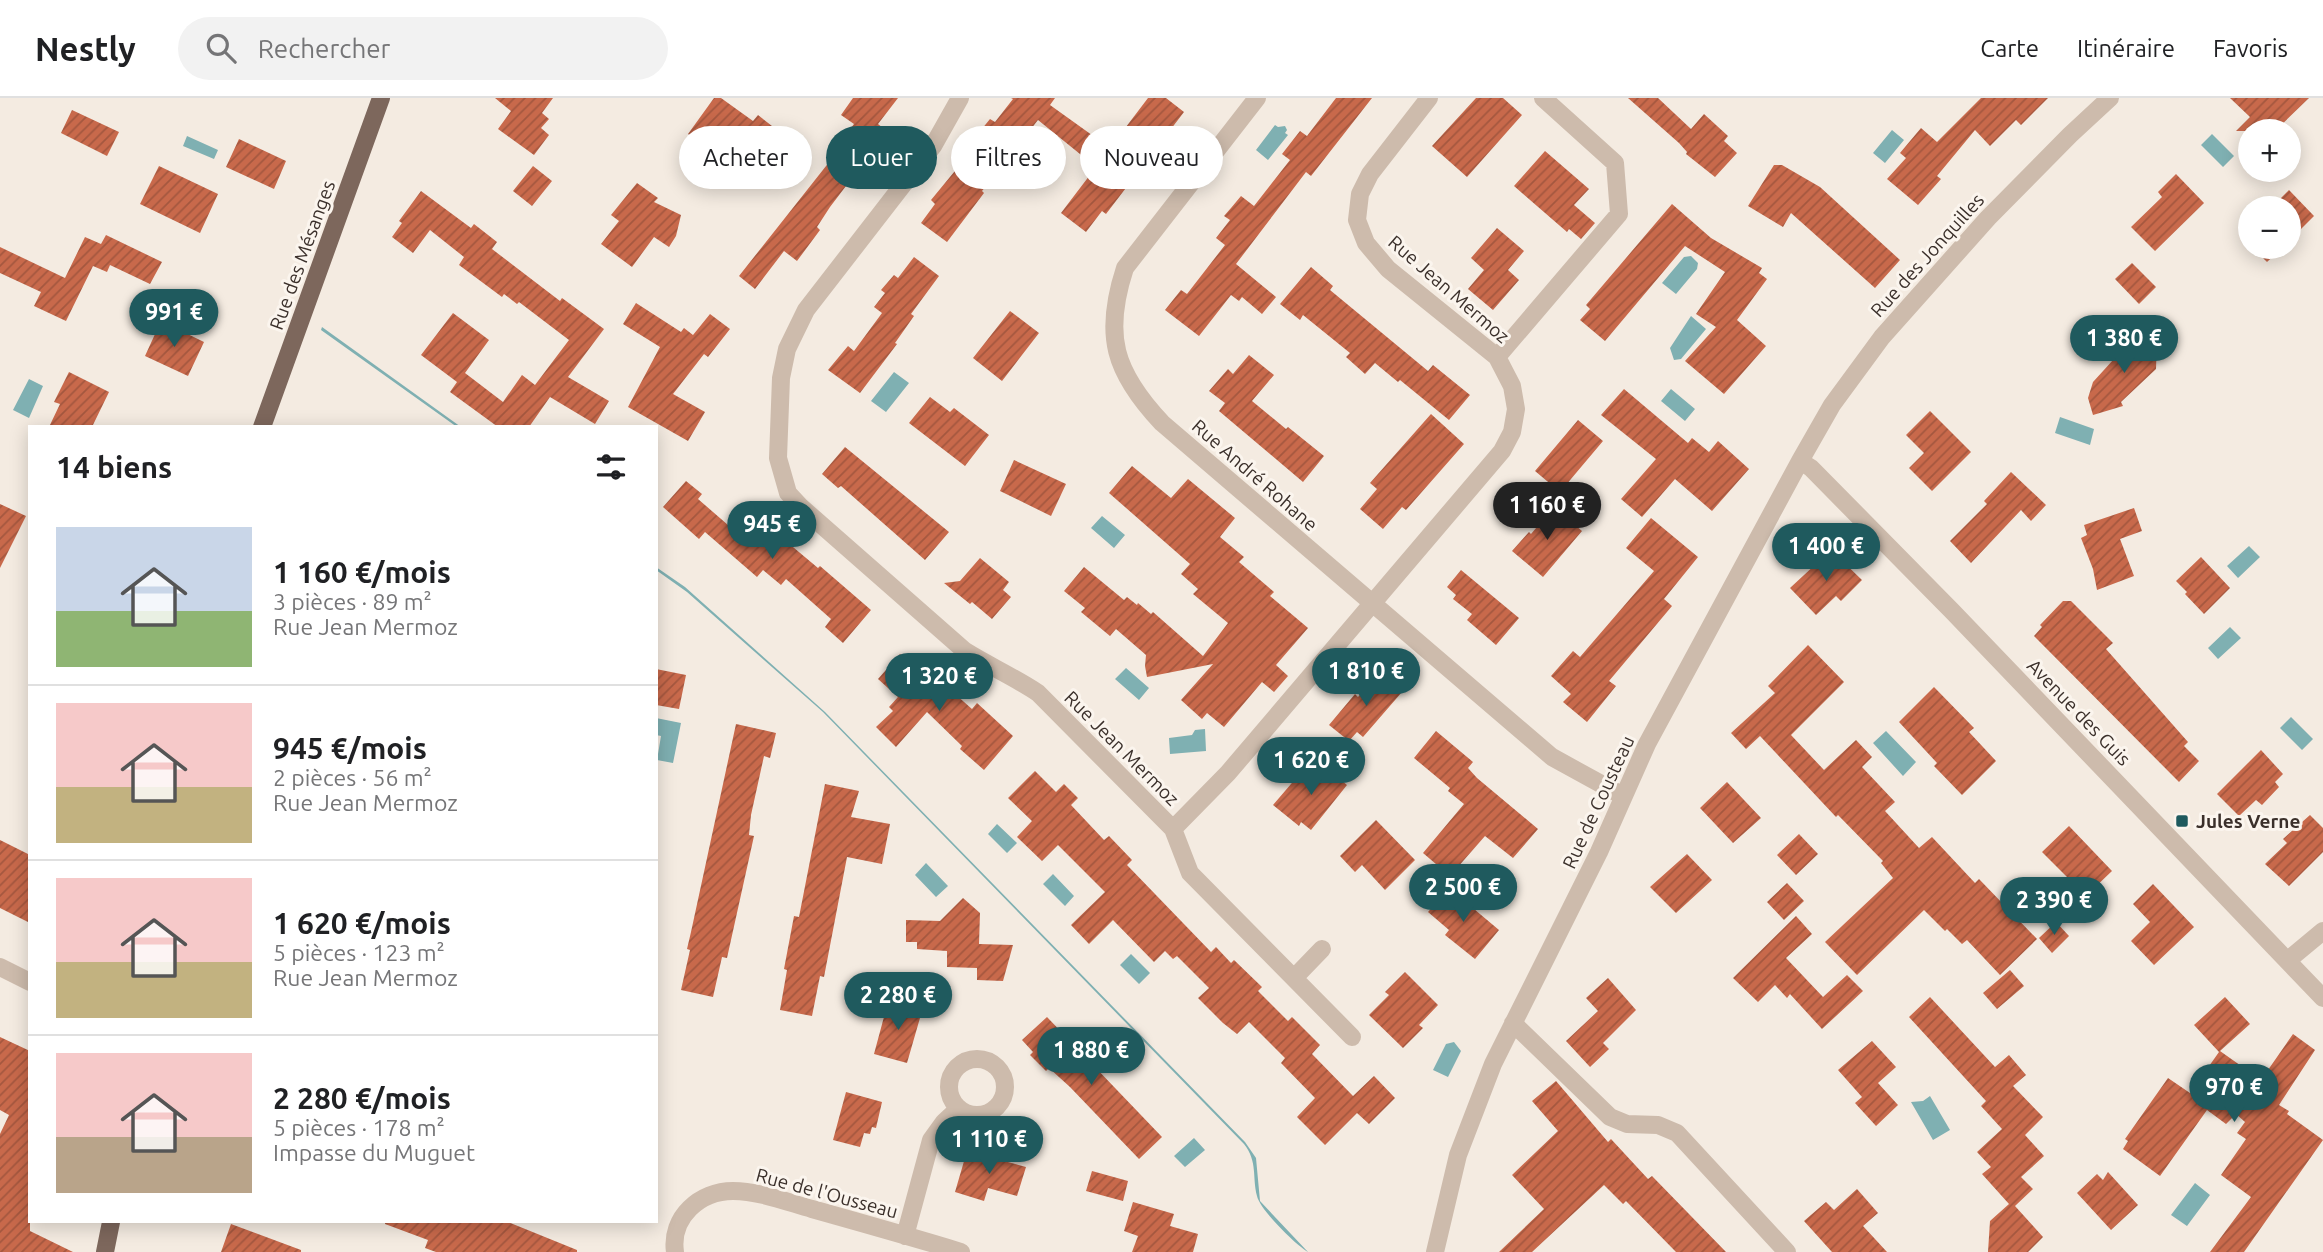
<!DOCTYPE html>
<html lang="fr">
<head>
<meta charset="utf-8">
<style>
	:root { --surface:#fff; --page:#f2f2f2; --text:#202124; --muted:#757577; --line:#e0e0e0; --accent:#1f5a5e }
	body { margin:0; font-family:Ubuntu,sans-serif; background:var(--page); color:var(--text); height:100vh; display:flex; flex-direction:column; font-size:26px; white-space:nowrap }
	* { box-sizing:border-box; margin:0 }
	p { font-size:23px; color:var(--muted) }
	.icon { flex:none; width:38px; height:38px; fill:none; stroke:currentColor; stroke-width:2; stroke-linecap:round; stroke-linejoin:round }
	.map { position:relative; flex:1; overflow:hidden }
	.drawer { position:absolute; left:28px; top:327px; width:630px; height:798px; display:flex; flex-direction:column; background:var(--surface); border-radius:0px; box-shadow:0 4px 18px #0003 }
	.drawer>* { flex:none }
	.banner { position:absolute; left:679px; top:28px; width:665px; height:63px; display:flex; gap:14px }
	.fabs { position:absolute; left:2238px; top:21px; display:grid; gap:14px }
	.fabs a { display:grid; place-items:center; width:63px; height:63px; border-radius:50%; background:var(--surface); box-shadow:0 4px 18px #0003; font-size:35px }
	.price { position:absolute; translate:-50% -60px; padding:0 16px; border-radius:24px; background:var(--accent); color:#fff; font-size:23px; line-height:46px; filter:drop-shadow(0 2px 4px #0008) }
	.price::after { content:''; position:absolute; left:50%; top:42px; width:21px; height:16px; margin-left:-10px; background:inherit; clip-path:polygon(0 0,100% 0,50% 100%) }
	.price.active { background:#222; color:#fff }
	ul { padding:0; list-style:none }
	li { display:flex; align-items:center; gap:21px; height:175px; padding:0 28px }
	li+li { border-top:2px solid var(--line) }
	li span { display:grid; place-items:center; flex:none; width:196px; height:140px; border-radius:0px; color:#555 }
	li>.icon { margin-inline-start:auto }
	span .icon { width:84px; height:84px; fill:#fffc; stroke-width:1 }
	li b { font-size:30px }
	h2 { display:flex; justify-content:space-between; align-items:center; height:84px; padding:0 28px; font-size:30px }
	.pill { padding:0 24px; border-radius:32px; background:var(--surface); box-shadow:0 4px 18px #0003; font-size:24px; line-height:63px }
	.pill.active { background:var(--accent); color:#fff }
	header { display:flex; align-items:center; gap:42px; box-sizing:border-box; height:98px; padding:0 35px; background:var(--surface); border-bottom:2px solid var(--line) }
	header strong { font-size:33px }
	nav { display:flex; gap:38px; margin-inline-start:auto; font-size:24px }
	.search { width:490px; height:63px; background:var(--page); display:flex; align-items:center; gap:18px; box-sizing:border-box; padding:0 24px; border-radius:38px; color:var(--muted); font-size:26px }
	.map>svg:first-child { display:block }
	.water { fill:#7fb0b2 }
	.building { fill:url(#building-hatch) }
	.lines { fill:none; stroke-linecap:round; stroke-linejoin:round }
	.minor { stroke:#cdbbac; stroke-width:18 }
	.major { stroke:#7d675c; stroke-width:18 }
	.poi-dot { fill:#1f5a5e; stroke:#fbf5ee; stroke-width:2.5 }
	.labels { text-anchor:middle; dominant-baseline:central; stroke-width:6; stroke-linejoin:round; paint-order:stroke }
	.street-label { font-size:19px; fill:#3b302b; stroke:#fbf5ee }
	.poi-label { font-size:19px; font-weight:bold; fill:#3b302b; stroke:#fbf5ee; text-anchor:start }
</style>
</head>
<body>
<header>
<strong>Nestly</strong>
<div class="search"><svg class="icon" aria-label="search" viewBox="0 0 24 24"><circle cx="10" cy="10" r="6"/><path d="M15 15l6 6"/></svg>Rechercher</div>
<nav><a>Carte</a><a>Itinéraire</a><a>Favoris</a></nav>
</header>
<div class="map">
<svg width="2323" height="1154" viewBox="0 0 2323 1154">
	<defs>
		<pattern id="building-hatch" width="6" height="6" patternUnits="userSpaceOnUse" patternTransform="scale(1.75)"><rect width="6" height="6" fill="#c8694b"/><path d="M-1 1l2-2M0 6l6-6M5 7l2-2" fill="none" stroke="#a4573f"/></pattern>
	</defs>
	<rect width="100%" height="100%" fill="#f4ebe1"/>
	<!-- water -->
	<path class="water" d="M1275 27 1278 29 1285 28 1287 32 1285 35 1288 37 1268 62 1256 52Z
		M1892 32 1904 42 1885 65 1873 55Z
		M2212 36 2234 58 2223 69 2201 47Z
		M187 38 218 52 214 61 183 48Z
		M1691 158 1698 165 1697 171 1676 196 1662 185 1684 159Z
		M1691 218 1706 231 1681 261 1674 262 1670 250Z
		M322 229 461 329H457L321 232Z
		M894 274 909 285 886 314 871 303Z
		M29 281 43 288 29 320 13 312Z
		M1671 291 1695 311 1685 323 1661 303Z
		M2060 319 2094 331 2090 347 2055 335Z
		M1102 418 1125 437 1114 450 1091 430Z
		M2249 448 2260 459 2238 480 2227 468Z
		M656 469 685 489 825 614 1245 1044 1256 1060 1260 1103 1308 1154C1296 1147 1260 1112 1257 1098 1252 1079 1258 1064 1244 1046L823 614 687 494 656 472Z
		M2230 529 2241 540 2218 561 2208 550Z
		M1126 570 1149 590 1139 602 1115 581Z
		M2291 619 2313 641 2302 652 2280 630Z
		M656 620 681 625 673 665 657 662 661 638 656 637Z
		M1205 631 1206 653 1170 656 1169 640 1192 637 1195 632Z
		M1886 633 1916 664 1903 678 1873 645Z
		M997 726 1017 745 1007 755 988 736Z
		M926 765 948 788 936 799 915 777Z
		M1053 776 1074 798 1065 808 1043 786Z
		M1131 856 1150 875 1139 886 1120 867Z
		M1454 944 1461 953 1448 979 1433 972 1446 946Z
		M1930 998 1950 1032 1933 1042 1911 1004 1923 1003Z
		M1194 1040 1205 1052 1185 1069 1174 1058Z
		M2195 1085 2210 1097 2187 1128 2171 1117Z"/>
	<!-- building -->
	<path class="building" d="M495 0H553L542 15 549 21 541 30 549 37 534 57 498 31 511 13Z
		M714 0H721L753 23 758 17 781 35 748 78 688 36Z
		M853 0H898L878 26 892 37 872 63 868 59 830 109 817 129 820 132 797 163 784 153 755 191 739 178 830 63 827 60 854 26 841 17Z
		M1011 0H1055L1050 7 1110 50 1148 0H1166L1184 14 1106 116 1102 113 1086 134 1061 115 1096 69 1038 22 982 93 984 95 947 144 921 125 935 106 931 102 973 51 969 48 977 37 990 21 995 24 1013 1Z
		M1336 0H1372L1311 78 1306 74 1236 166 1276 199 1262 216 1242 199 1239 203 1231 197 1199 238 1165 212 1181 192 1187 196 1225 147 1216 140 1230 122 1224 118 1231 110 1241 98 1254 108 1290 62 1282 56 1300 33 1307 38Z
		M1476 0H1503L1522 17 1467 79 1432 48Z
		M1628 0H1658L1691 31 1704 16 1728 38 1724 43 1737 55 1715 79 1686 56 1687 54 1679 45Z
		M1981 0H2048L2021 27 2016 22 1990 48 1975 32 1937 78 1941 81 1918 107 1887 81 1906 60 1900 55 1921 30 1937 44Z
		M2230 0H2309L2275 33H2236L2250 19Z
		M72 12 119 34 107 58 61 35Z
		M239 41 286 63 274 91 226 69Z
		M1545 53 1589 91 1574 107 1595 125 1581 141 1569 131 1567 134 1514 88Z
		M1774 67H1782L1820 89 1900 162 1875 190 1791 115 1783 129 1748 108Z
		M159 68 218 96 200 135 140 106Z
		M533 68 552 83 532 108 513 93Z
		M2176 76 2204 105 2155 153 2131 129 2162 99 2158 94Z
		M637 85 658 100 654 104 681 117 676 138 669 149 654 139 632 169 601 146 619 123 611 117Z
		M2289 92 2314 118 2289 143V110H2271Z
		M421 93 471 130 474 126 497 144 492 151 560 203 562 200 604 231 568 279 609 303 595 326 550 299 529 329H498L450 294 457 284 421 257 453 215 489 242 465 275 503 304 522 277 535 287 569 242 519 204 517 206 504 196 502 199 459 167 464 159 430 132 413 155 392 139 402 125 399 123Z
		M1672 106 1711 140 1762 170 1759 175 1767 181 1737 222 1766 248 1724 296 1685 263 1716 229 1696 216 1725 174 1685 148 1605 243 1580 222 1590 211 1586 207Z
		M1497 130 1524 153 1508 172 1519 182 1493 212 1468 191 1484 172 1471 160Z
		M106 137 162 164 150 186 110 167 107 174 93 168 66 223 34 208 41 194 0 175V149L65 180 85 139 101 146Z
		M2252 149H2283L2267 164Z
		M914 159 939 178 911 216 914 218 895 245 897 246 860 295 828 272 848 248 854 253 882 215 874 209 885 195 881 192 894 177 898 180Z
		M2132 165 2156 189 2139 206 2115 181Z
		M1311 169 1333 188 1330 192 1428 273 1433 267 1470 297 1449 322 1400 282 1398 284 1375 265 1365 276 1346 259 1350 255 1303 217 1300 222 1280 206Z
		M636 205 681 234 684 230 693 237 710 216 730 231 708 259 704 256 673 296 705 314 688 343 628 309 660 249 623 226Z
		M1010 213 1039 235 1002 283 973 260Z
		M161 223 204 244 188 278 145 258Z
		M2134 239 2157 240 2156 271 2121 304 2123 308 2093 317 2088 300 2093 284Z
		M1249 257 1274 277 1252 303 1286 331 1288 329 1324 358 1303 384 1219 313 1225 305 1209 293 1228 271 1233 276Z
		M69 274 109 294 92 329H49L60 306 54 304Z
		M1624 291 1688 345 1692 340 1709 354 1718 343 1749 371 1712 413 1675 381 1642 419 1621 401 1656 361 1601 317Z
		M930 299 950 314 954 310 989 337 965 368 909 325Z
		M1930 313 1971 354 1932 393 1909 370 1924 355 1906 337Z
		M1431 316 1464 346 1406 412 1402 409 1383 431 1360 411 1377 391 1370 385Z
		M1578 322 1603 343 1560 394 1535 373Z
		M845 349 949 434 925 462 841 388 838 390 822 376Z
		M1014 362 1066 386 1051 418 1000 393Z
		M1132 368 1171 400 1188 381 1235 420 1220 439 1244 459 1239 464 1274 494 1270 498 1308 530 1276 567 1288 578 1274 594 1262 584 1224 629 1207 615 1202 621 1181 602 1213 566 1147 579 1145 568 1146 557 1116 531 1110 538 1081 514 1085 510 1064 493 1084 469 1124 502 1127 499 1137 507 1138 505 1151 516 1153 514 1203 558 1228 525 1193 496 1198 491 1181 476 1190 466 1109 395Z
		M2011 374 2046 407 2031 423 2021 412 1971 465 1950 443 1987 406 1984 403Z
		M686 383 702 396 698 401 743 440 758 423 779 442 781 439 818 470 820 468 871 512 843 545 825 529 831 521 786 481 781 487 763 472 757 479 705 434 699 441 663 409Z
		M0 406 26 418 0 470Z
		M1554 409 1582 433 1543 479 1512 453 1529 434 1531 436Z
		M2134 410 2142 433 2120 441 2134 478 2097 492 2093 471 2081 440 2087 437 2084 427Z
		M1651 420 1698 459 1664 501 1672 508 1609 583 1616 588 1587 624 1563 604 1571 596 1551 578 1573 553 1580 559 1654 473 1626 450Z
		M1831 452 1862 482 1841 503 1836 498 1816 517 1790 490Z
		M2201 459 2230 490 2204 516 2185 496 2187 494 2176 483Z
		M980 460 1009 484 1003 492 1011 499 992 521 972 504 970 506 944 485 960 483Z
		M1461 472 1519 520 1496 547 1467 522 1472 516 1453 501 1456 497 1447 489Z
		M2063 503H2071L2113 545 2106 551 2188 644 2184 648 2199 663 2179 684 2034 538 2042 529 2040 527Z
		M1808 547 1844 584 1791 637 1824 672 1856 642 1872 659 1862 669 1895 704 1885 713 1919 750 1932 739 1975 785 1979 781 2037 841 2000 877 1967 842 1962 846 1947 831 1945 833 1924 812 1857 877 1825 844 1893 780 1881 765 1883 763 1838 717 1836 719 1760 638 1746 651 1731 635 1775 595 1768 588Z
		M900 556 918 571 922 567 972 611 977 605 1013 638 984 672 960 651 962 648 927 614 896 649 876 629 893 613 889 609 898 599 878 581Z
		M656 571 686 577 679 611 656 607Z
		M1380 574 1402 594 1363 639 1357 634 1349 643 1329 627 1355 596 1358 599Z
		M1934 589 1974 630 1969 634 1996 663 1962 697 1934 668 1937 665 1899 624Z
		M736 626 776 635 770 660 764 658 751 717 749 737 754 738 727 860 722 859 713 899 681 892 690 852 687 851 691 834Z
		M1436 633 1473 664 1468 670 1477 680 1538 731 1513 760 1485 738 1450 778 1423 755 1464 706 1448 693 1450 690 1414 660Z
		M2261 652 2283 676 2275 684 2279 689 2262 707 2256 702 2239 718 2217 696Z
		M1320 665 1347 687 1311 732 1301 724 1299 728 1273 707 1297 679 1304 685Z
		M1035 673 1056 694 1064 686 1078 700 1071 707 1104 742 1109 738 1132 762 1127 767 1211 854 1216 849 1231 865 1234 862 1262 889 1258 893 1288 923 1292 919 1320 947 1312 956 1353 998 1374 978 1395 1000 1369 1026 1357 1015 1325 1047 1297 1019 1315 1000 1281 965 1285 960 1249 924 1237 936 1223 925 1198 900 1209 890 1177 858 1173 861 1165 853 1154 864 1113 822 1089 846 1071 827 1105 794 1058 747 1042 763 1017 739 1032 723 1008 700Z
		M1727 684 1761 720 1733 745 1700 710Z
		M825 686 859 693 851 719 890 726 882 766 847 759 824 879 820 878 812 918 780 912 787 872 784 871 794 818 799 819Z
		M2310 717 2323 730V754L2289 788 2265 766 2287 745 2283 741Z
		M1376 722 1415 762 1385 792 1362 767 1355 774 1340 758Z
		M2069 728 2112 773 2090 794H2082L2042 754Z
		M1799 736 1818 756 1796 777 1777 757Z
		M0 742 30 757V825L0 810Z
		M1687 756 1712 782 1676 815 1650 789Z
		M1787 785 1804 803 1784 822 1767 804Z
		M2153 786 2194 829 2154 867 2131 843 2150 824 2133 806Z
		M1449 790 1499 832 1475 861 1445 837 1449 832 1428 814Z
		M963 800 980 815 979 846 1013 847 1003 883 977 882V870L947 869V853L917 851V844H906V822L940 823Z
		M1796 818 1812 836 1786 860 1823 899 1847 877 1863 893 1822 931 1790 896 1787 900 1775 887 1758 904 1733 880Z
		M2056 824 2069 838 2052 855 2039 840Z
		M2010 872 2024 888 1997 911 1983 895Z
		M1405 874 1438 907 1419 927 1423 930 1403 950 1369 917 1389 897 1385 894Z
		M1608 880 1636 912 1603 945 1609 951 1590 969 1566 943 1598 913 1586 900Z
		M1930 899 1995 969 2009 957 2026 977 2013 988 2043 1019 2025 1037 2044 1058 2021 1079 2033 1091 2015 1108 2043 1139 2028 1154H1988L1990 1123 2009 1106 1982 1076 1991 1069 1977 1054 2002 1031 1981 1008 1986 1003 1909 919Z
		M2225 899 2250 926 2220 953 2261 982 2293 936 2315 952 2279 1007 2289 1013 2287 1016 2323 1042 2244 1154H2210L2251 1099 2221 1077 2246 1041 2237 1035 2245 1024 2236 1016 2226 1026 2207 1012 2160 1078 2123 1051 2128 1043 2125 1041 2168 980 2190 995 2219 954 2194 927Z
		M888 904 922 913 907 965 874 956Z
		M1047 919 1162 1039 1139 1061 1070 989 1049 970 1046 973 1030 957 1033 954 1022 942Z
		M0 939 30 953V1133L73 1154H0V1036L9 1017 0 1012Z
		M1872 943 1896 969 1878 985 1898 1007 1876 1028 1855 1005 1862 999 1838 972Z
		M1556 983 1608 1044 1611 1041 1648 1081 1652 1078 1726 1154H1676L1626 1103 1623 1106 1604 1087 1532 1154H1499L1544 1111 1512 1077 1558 1033 1532 1003Z
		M846 994 882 1004 876 1030 872 1029 870 1036 864 1035 860 1049 833 1042Z
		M967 1053 1026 1069 1017 1098 988 1090 984 1103 955 1094Z
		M1092 1073 1128 1083 1123 1103 1086 1093Z
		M2108 1074 2138 1107 2111 1132 2077 1095 2097 1076 2103 1082Z
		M1857 1091 1878 1115 1863 1128 1887 1154H1832L1804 1123 1826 1104 1834 1112Z
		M1133 1104 1174 1116 1170 1128 1198 1136 1193 1154H1132L1138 1138 1124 1133Z
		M385 1124H508L577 1152V1154H436L425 1150 428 1142 385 1126Z
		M231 1126 301 1152V1154H221Z"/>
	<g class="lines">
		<!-- minor -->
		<path class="minor" d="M960 0 933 48 806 212 787 251 781 280 778 360 788 395 801 409 965 553C989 568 1014 579 1038 595L1173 731 1190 775 1352 939
			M1257 0 1125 170C1103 237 1114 274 1162 325L1552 659 1623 698
			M1497 259 1619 116 1615 65 1543 0
			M1800 363 1811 370 1952 513 2323 900
			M1173 731 1228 675 1502 353 1512 334 1516 311 1512 288 1497 259 1388 171 1366 145 1357 122 1360 96 1370 76 1429 0
			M2288 862 2323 833
			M0 869 30 884
			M1294 880 1322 851
			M1513 925 1610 1019 1627 1026 1658 1027 1677 1035 1787 1154
			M949 989a28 28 0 1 1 56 0a28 28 0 1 1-56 0Z
			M905 1138 931 1042 944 1024 958 1011
			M675 1154C670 1119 700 1093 733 1093 759 1093 787 1104 812 1111 862 1125 912 1139 961 1154
			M1435 1154 1458 1057 1493 966 1599 754 1647 646 1800 363 1832 307 1882 239 1988 120 2070 37 2110 0"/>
		<!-- major -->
		<path class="major" d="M262 329 381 0
			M105 1154 111 1124"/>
	</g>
	<!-- markers -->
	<rect class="poi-dot" x="2175" y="716" width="14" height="14" rx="3.5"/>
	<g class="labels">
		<!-- street labels -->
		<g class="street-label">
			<text transform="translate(302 157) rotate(-70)">Rue des Mésanges</text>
			<text transform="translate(1927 157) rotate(-48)">Rue des Jonquilles</text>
			<text transform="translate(1449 191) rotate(41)">Rue Jean Mermoz</text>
			<text transform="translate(1255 377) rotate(41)">Rue André Rohane</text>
			<text transform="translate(2079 614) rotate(46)">Avenue des Guis</text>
			<text transform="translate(1122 650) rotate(45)">Rue Jean Mermoz</text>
			<text transform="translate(1598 704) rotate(-65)">Rue de Cousteau</text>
			<text transform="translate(827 1095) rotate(15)">Rue de l'Ousseau</text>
		</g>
		<!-- poi labels -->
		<g class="poi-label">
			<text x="2196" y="723">Jules Verne</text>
		</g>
	</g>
</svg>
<div class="fabs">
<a>+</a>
<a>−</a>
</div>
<b class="price" style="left:174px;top:251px">991 €</b>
<b class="price" style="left:2124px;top:277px">1 380 €</b>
<b class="price active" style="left:1547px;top:444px">1 160 €</b>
<b class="price" style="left:772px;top:463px">945 €</b>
<b class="price" style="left:1826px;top:485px">1 400 €</b>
<b class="price" style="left:1366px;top:610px">1 810 €</b>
<b class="price" style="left:939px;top:615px">1 320 €</b>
<b class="price" style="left:1311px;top:699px">1 620 €</b>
<b class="price" style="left:1463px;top:826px">2 500 €</b>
<b class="price" style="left:2054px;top:839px">2 390 €</b>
<b class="price" style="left:898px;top:934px">2 280 €</b>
<b class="price" style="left:1091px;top:989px">1 880 €</b>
<b class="price" style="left:2234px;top:1026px">970 €</b>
<b class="price" style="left:989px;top:1078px">1 110 €</b>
<div class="banner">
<a class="pill">Acheter</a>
<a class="pill active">Louer</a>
<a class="pill">Filtres</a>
<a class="pill">Nouveau</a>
</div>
<section class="drawer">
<h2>14 biens<svg class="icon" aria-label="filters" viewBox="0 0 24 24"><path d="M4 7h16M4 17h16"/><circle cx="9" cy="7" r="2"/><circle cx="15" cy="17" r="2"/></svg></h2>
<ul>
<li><span style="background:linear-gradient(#c9d6e8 60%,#8fb573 0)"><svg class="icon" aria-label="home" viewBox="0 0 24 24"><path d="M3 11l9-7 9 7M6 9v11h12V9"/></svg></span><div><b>1 160 €/mois</b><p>3 pièces · 89 m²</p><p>Rue Jean Mermoz</p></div></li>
<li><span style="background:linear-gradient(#f6c9c9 60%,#c2b280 0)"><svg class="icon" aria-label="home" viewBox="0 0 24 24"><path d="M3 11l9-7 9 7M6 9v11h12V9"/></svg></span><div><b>945 €/mois</b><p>2 pièces · 56 m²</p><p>Rue Jean Mermoz</p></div></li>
<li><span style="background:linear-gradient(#f6c9c9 60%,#c2b280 0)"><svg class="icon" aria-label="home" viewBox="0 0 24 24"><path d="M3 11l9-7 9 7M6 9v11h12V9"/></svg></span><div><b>1 620 €/mois</b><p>5 pièces · 123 m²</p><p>Rue Jean Mermoz</p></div></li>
<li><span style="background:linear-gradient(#f6c9c9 60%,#b9a48a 0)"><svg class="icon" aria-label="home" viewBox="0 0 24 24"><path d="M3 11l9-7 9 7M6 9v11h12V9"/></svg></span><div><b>2 280 €/mois</b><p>5 pièces · 178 m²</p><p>Impasse du Muguet</p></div></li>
</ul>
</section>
</div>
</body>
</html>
